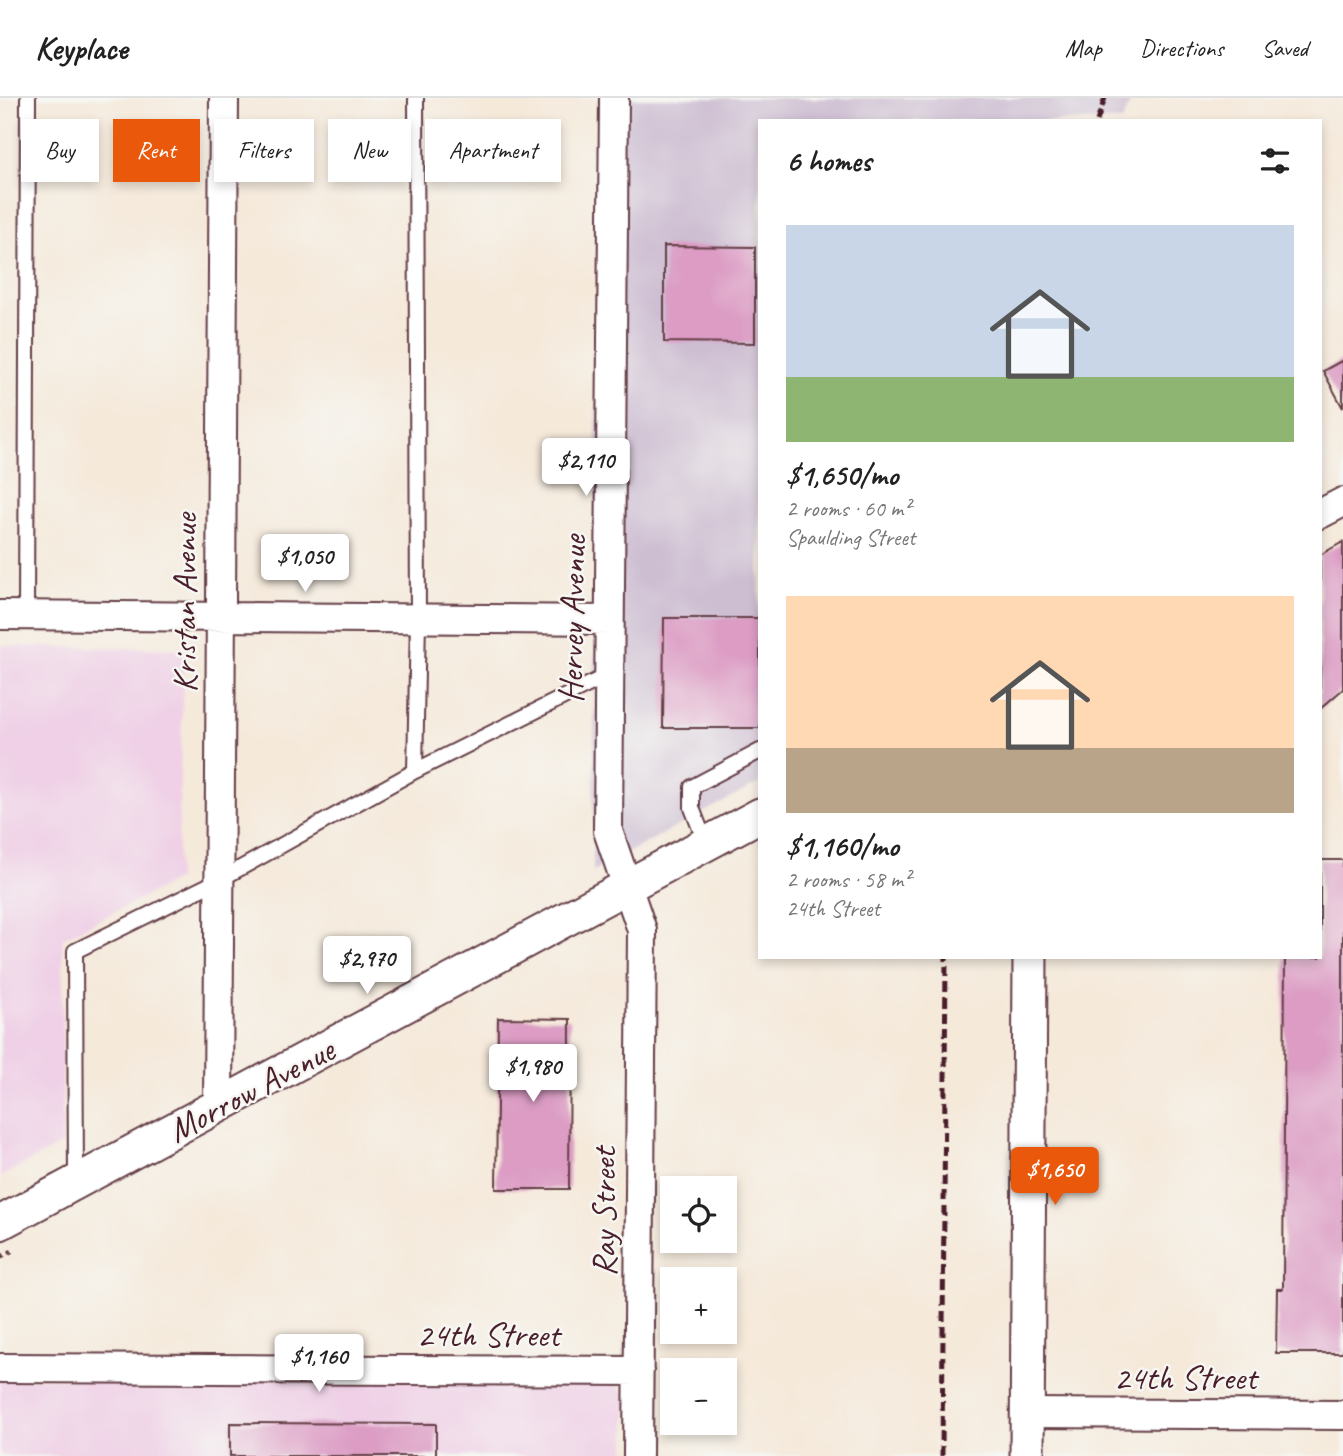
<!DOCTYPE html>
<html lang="en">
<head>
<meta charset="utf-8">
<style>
	:root { --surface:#fff; --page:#f2f2f2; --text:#222; --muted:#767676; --line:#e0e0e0; --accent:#ea580c }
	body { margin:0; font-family:Caveat,sans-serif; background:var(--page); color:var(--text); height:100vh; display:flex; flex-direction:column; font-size:26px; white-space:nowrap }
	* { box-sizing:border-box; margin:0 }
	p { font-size:23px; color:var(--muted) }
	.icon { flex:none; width:38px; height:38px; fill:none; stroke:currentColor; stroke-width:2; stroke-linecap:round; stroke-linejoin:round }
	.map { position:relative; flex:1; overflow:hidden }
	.side { position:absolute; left:758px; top:21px; width:564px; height:840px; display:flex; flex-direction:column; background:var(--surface); border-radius:0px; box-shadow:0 4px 10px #0003 }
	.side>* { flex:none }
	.top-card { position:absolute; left:21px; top:21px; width:632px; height:63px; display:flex; gap:14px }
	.buttons { position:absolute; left:660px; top:1078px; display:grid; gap:14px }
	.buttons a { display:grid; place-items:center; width:77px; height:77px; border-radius:0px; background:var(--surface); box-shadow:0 4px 10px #0003; font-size:35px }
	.price { position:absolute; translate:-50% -60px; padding:0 16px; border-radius:7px; background:#fff; color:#222; font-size:23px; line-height:46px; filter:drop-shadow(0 2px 4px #0008) }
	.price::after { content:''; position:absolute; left:50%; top:42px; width:21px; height:16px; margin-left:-10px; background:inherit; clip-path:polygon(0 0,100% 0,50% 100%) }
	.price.current { background:var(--accent); color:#fff }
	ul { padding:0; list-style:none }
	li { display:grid; align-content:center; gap:14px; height:371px; padding:0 28px }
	li span { display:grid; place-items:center; height:217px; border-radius:0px; color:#555 }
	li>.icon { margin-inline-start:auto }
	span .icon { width:126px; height:126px; fill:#fffc; stroke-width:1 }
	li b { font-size:30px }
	h2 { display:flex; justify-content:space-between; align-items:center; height:84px; padding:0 28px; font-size:30px }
	.tag { padding:0 24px; border-radius:0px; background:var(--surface); box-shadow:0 4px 10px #0003; font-size:24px; line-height:63px }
	.tag.current { background:var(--accent); color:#fff }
	header { display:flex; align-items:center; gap:42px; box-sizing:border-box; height:98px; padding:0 35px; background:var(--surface); border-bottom:2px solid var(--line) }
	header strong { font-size:33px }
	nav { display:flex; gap:38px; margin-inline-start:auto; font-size:24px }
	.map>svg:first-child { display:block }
	.built { fill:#efd0e6 }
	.industrial { fill:#cdbed2 }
	.building { fill:#dc9cc4 }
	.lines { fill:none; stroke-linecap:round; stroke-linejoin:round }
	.service-casing { stroke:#643d45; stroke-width:18 }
	.minor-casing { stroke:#643d45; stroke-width:32 }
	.tertiary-casing { stroke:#643d45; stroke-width:37 }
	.path { stroke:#643d45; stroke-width:4.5; stroke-dasharray:5 5; stroke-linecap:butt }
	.service { stroke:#fff; stroke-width:14 }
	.minor { stroke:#fff; stroke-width:28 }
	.tertiary { stroke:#fff; stroke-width:33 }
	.rail { stroke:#4a1f2b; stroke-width:5; stroke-dasharray:10 5; stroke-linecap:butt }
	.labels { text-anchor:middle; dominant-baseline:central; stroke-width:5; stroke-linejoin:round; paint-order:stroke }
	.street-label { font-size:35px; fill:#4a1f2b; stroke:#f6f6f2 }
</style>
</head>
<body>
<header>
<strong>Keyplace</strong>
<nav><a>Map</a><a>Directions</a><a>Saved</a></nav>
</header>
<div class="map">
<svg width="1343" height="1358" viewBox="0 0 1343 1358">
	<rect width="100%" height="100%" fill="#f6f6f2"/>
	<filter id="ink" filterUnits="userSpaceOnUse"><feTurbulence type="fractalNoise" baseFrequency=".0143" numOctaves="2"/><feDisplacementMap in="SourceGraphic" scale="14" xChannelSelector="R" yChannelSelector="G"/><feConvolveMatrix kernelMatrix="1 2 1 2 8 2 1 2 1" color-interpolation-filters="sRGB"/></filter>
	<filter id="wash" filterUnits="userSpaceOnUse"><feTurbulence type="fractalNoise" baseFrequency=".00686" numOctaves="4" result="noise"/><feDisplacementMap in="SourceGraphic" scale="28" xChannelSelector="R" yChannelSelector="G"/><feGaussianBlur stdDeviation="1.57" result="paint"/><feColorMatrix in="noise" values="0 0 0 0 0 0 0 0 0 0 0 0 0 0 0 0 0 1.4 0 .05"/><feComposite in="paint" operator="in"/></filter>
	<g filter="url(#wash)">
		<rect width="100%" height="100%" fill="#f5e9da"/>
		<!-- built -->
		<path class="built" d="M0 548 184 551 177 782 63 840 62 1046 0 1079Z
			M0 1280 608 1283 620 1289 626 1298V1358H0Z"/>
		<!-- industrial -->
		<path class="industrial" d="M599 0H1132L1122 23H760L759 685 593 773Z"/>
		<g id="blocks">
			<!-- building -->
			<path class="building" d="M664 148 755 149V245L664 244Z
				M1343 262V310L1323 273Z
				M1343 444V591L1320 611V457Z
				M664 520H760V630H663Z
				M1320 762H1343V1255H1276L1277 1191H1283L1285 859H1320Z
				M498 920 570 921 569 1091H496Z
				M230 1325 436 1326V1358H230Z"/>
		</g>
	</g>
	<g filter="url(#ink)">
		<use href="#blocks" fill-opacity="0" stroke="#643d45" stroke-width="2"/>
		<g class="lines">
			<!-- service casing -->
			<g class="service-casing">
				<path id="service" d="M26 517 28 0
					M415 673 418 521 416 0
					M706 746 692 710V689L760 653
					M76 1084 75 853 219 782 415 673 608 577"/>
			</g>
			<!-- minor casing -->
			<g class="minor-casing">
				<path id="minor" d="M614 0 608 733 642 832 638 1358
					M1320 416 1343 404
					M0 517 609 522
					M218 1010 224 0
					M0 1270 639 1273
					M1028 1315 1343 1317"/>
			</g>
			<!-- tertiary casing -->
			<g class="tertiary-casing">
				<path id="tertiary" d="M0 1125 760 717
					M1027 1358 1030 859"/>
			</g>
			<!-- path -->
			<path class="path" d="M0 1159 12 1153"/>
			<!-- service -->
			<use href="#service" class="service"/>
			<!-- minor -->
			<use href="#minor" class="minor"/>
			<!-- tertiary -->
			<use href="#tertiary" class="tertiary"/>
			<!-- rail -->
			<path class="rail" d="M1097 23 1105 0
				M942 1358 946 859"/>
		</g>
	</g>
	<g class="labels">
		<!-- street labels -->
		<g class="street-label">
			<text transform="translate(184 505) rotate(-90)">Kristan Avenue</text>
			<text transform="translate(572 521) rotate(-89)">Hervey Avenue</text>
			<text transform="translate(251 992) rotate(-28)">Morrow Avenue</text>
			<text transform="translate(603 1114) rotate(-90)">Ray Street</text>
			<text x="488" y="1236">24th Street</text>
			<text x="1185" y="1279">24th Street</text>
		</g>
	</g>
</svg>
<div class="buttons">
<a><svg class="icon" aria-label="locate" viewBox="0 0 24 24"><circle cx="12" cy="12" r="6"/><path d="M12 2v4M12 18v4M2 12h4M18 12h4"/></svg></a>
<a>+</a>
<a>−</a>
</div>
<b class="price" style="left:586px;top:400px">$2,110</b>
<b class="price" style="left:305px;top:496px">$1,050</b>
<b class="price" style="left:367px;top:898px">$2,970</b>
<b class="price" style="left:533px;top:1006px">$1,980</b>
<b class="price current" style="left:1055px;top:1109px">$1,650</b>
<b class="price" style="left:319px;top:1296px">$1,160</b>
<div class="top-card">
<a class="tag">Buy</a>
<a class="tag current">Rent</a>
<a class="tag">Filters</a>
<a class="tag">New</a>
<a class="tag">Apartment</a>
</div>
<section class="side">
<h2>6 homes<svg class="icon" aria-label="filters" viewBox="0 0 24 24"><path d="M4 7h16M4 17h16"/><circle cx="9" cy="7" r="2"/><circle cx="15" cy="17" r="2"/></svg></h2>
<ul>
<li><span style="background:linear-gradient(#c9d6e8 70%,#8fb573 0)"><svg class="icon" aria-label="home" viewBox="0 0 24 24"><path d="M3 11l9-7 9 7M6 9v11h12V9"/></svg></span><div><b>$1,650/mo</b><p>2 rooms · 60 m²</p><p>Spaulding Street</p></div></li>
<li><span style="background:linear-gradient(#ffd9b3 70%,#b9a48a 0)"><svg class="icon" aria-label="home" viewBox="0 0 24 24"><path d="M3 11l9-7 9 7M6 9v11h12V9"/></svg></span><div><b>$1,160/mo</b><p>2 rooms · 58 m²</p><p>24th Street</p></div></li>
</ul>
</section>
</div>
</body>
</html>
